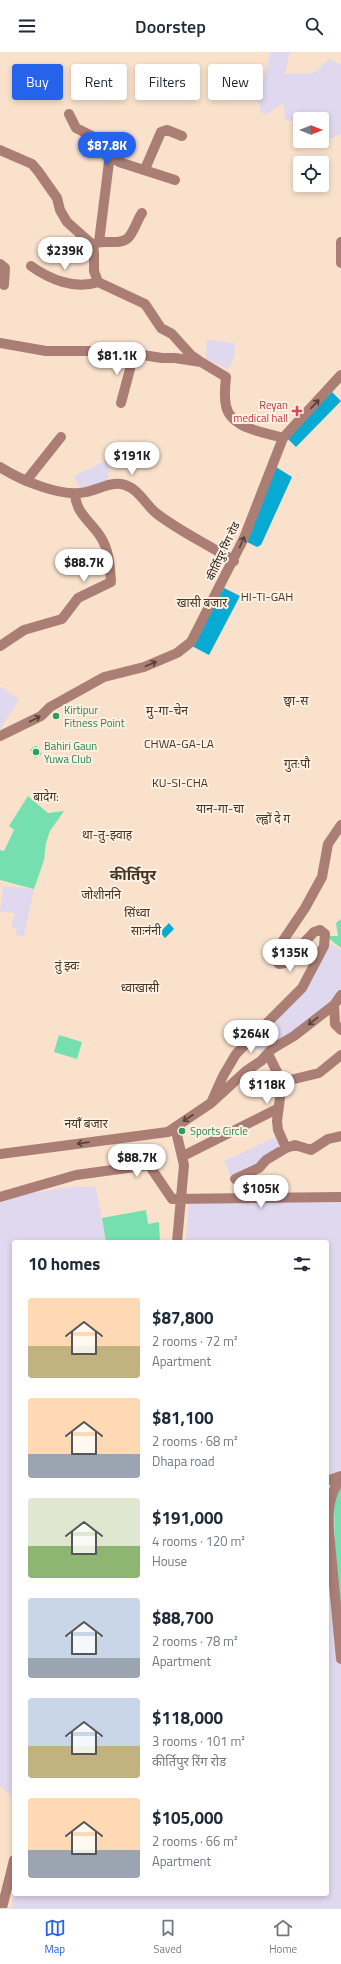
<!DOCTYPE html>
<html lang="en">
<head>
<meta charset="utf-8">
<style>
	:root { --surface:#fff; --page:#f6f6f7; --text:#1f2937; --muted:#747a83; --line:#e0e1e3; --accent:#2563eb }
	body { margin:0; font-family:"Titillium Web","Noto Sans Devanagari",sans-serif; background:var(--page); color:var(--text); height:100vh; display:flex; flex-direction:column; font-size:15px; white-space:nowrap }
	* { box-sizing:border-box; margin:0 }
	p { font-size:13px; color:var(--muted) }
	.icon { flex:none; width:22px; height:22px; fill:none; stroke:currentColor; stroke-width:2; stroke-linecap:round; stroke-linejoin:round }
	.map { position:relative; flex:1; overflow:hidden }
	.details { position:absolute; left:12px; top:1188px; width:317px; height:656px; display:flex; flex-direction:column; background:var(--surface); border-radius:4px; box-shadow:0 2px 6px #0003 }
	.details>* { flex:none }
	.hud { position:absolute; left:12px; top:12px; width:317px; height:36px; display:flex; gap:8px }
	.needle { width:26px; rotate:90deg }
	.buttons { position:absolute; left:293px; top:60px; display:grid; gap:8px }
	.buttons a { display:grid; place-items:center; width:36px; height:36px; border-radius:4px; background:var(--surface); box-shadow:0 2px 6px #0003; font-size:20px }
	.price { position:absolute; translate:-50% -34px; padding:0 9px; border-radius:14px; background:#fff; color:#222; font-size:13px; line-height:26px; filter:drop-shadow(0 1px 2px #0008) }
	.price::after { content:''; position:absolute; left:50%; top:24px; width:12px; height:9px; margin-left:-6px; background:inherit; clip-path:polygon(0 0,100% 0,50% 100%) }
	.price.current { background:var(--accent); color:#fff }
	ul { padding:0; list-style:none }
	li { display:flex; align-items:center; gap:12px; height:100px; padding:0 16px }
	li span { display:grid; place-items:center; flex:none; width:112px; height:80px; border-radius:4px; color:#555 }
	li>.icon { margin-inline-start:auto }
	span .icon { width:48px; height:48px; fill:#fffc; stroke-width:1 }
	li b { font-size:17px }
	h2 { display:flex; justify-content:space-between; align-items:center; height:48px; padding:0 16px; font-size:17px }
	.tag { padding:0 14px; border-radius:4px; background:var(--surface); box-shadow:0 2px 6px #0003; font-size:14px; line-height:36px }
	.tag.current { background:var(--accent); color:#fff }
	header { display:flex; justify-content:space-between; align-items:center; height:52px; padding:0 16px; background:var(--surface); font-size:18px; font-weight:600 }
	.dock { display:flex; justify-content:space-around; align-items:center; height:56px; border-top:1px solid var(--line); background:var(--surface); font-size:11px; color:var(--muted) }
	.dock a { display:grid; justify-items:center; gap:2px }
	.dock .current { color:var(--accent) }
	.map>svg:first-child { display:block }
	.education { fill:#dfd8ee }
	.green { fill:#75dfb0 }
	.water { fill:#07aad3 }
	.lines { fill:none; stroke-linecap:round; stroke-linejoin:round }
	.minor { stroke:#aa7e75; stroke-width:10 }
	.oneway { stroke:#574038 }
	.health-dot { fill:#e0444e; stroke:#fff0e4; stroke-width:1.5 }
	.leisure-dot { fill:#2e9e5b; stroke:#fff0e4; stroke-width:1.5 }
	.labels { text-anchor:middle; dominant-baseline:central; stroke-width:4; stroke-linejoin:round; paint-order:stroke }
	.health-label { font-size:11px; fill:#be3a42; stroke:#fff0e4; text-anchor:end }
	.street-label { font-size:11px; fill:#1f170f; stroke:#fff0e4 }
	.leisure-label { font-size:11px; fill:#27864d; stroke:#fff0e4; text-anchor:start }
	.neighbourhood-label { font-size:12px; fill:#483625; stroke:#fff0e4 }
	.district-label { font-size:15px; font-weight:bold; fill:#483625; stroke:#fff0e4 }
</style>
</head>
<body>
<header><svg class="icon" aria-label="menu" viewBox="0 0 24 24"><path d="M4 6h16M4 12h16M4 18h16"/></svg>Doorstep<svg class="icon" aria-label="search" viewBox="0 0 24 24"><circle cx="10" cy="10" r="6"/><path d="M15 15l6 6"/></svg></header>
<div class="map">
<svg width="341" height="1856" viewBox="0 0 341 1856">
	<rect width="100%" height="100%" fill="#f9e1cc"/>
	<!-- education -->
	<path class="education" d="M271 0H290L285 22 314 21 329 7 341 13V82L318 91 311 89H322V67H300V78L296 70 285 68 284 53H280L265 63 261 60 258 47Z
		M207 288 235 291 234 306 228 317 211 309 205 308Z
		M109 407 108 429 82 438 80 436 74 424Z
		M0 634 19 648 0 677Z
		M3 834 34 837 24 884 16 883 17 877 11 876 15 861 0 860Z
		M327 890 341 898V944L264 1003 252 991 292 948Z
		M275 1085 281 1097 232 1127 224 1109Z
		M77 1134 96 1135 106 1190H14V1746L0 1734V1146Z
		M341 1147V1856H11L14 1842H327V1190H186L189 1148Z"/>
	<!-- green -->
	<path class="green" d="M35 694H37L42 702 35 706 30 698Z
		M28 744 48 761 64 759 50 779 46 791 44 808 34 837 0 828V798L4 799 14 778 9 774Z
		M341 867V896L326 884H338L336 871Z
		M59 983 82 990 77 1007 54 1000Z
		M146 1158 148 1172 159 1170 160 1190H106L102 1166Z
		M341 1433V1569L335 1491 334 1449Z"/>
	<!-- water -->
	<path class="water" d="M332 340 341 349 296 395 287 386Z
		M276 415 292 425 261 493 257 495 247 490Z
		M224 536 240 544 209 603 192 594Z
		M169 871 174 877 165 886 160 880Z"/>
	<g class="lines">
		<!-- minor -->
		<path class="minor" d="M69 62 76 76 96 86 110 102 119 110 175 128
			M0 98 32 112 38 119 57 146 60 158 67 170 93 193 94 201V219L98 230 145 252 161 276 172 282 191 303 201 310
			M145 117 161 80 167 78 182 84
			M99 190 110 102
			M341 190V211
			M94 192C104 187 119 194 128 186 134 180 137 168 142 161
			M0 212 5 216 4 233
			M31 214C49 227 75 238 98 230
			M0 291 46 299H117L162 306H175L201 310 226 325C225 334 224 345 226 354 231 377 264 380 283 386
			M121 351 134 302
			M0 415C20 428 62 446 86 440 97 438 110 430 121 432 138 435 144 451 156 461 180 480 208 492 234 509
			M26 429 61 385
			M0 594 24 578 62 567 78 546 111 530C110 514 109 497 100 484 90 469 76 461 75 442
			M0 684 41 664 50 655 104 625 144 615 177 601 191 590 244 486 283 386 341 323
			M334 953 335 972 341 978
			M268 1002 282 1030 277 1069 278 1078 286 1096
			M282 1030 319 1021 341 1003
			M211 1051 223 1024 236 1002 302 936 324 894 325 882 320 878 314 880 285 911 279 912 274 907 278 896 305 856 322 825 328 792 341 773
			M175 1075 184 1113 177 1190
			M0 1102 168 1080 211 1051 246 1019 261 1009 272 997 294 984 334 953 341 943
			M183 1104 277 1057
			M235 1127 259 1116 266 1108 286 1096 295 1093 311 1098 328 1087 341 1084
			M0 1145 76 1123 149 1113 172 1147 341 1145
			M327 1429 341 1424
			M327 1486 330 1490 341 1607
			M330 1490C328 1470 326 1444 341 1427
			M2 1856 14 1808"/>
	</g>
	<!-- one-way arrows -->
	<defs><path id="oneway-shaft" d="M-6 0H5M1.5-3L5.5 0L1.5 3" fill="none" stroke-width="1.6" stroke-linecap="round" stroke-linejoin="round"/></defs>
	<g class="oneway">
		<use href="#oneway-shaft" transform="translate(315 352) rotate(-47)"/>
		<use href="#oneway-shaft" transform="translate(242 490) rotate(-66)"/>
		<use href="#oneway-shaft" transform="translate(151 612) rotate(-23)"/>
		<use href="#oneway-shaft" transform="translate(35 667) rotate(-27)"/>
		<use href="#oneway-shaft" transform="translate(313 969) rotate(142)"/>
		<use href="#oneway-shaft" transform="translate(188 1066) rotate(147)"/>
		<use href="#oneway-shaft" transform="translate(83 1091) rotate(172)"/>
	</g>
	<!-- markers -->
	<path class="health-dot" d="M295 353h4v4h4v4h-4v4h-4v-4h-4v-4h4z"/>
	<g class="leisure-dot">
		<circle cx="56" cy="664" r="4"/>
		<circle cx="36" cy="700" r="4"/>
		<circle cx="182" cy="1079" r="4"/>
	</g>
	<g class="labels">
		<!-- health labels -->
		<g class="health-label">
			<text x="288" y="353">Reyan<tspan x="288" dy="13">medical hall</tspan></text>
		</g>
		<!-- street labels -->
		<g class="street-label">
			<text transform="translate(223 499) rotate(-65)">कीर्तिपुर रिंग रोड</text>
		</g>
		<!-- leisure labels -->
		<g class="leisure-label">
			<text x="64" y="658">Kirtipur<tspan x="64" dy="13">Fitness Point</tspan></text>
			<text x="44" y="694">Bahiri Gaun<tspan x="44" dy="13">Yuwa Club</tspan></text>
			<text x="190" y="1079">Sports Circle</text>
		</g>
		<!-- neighbourhood labels -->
		<g class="neighbourhood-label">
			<text x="267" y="544">HI-TI-GAH</text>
			<text x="202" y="550">खासी बजार</text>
			<text x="296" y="648">छ्वा-स</text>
			<text x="167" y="658">मु-गा-चेन</text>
			<text x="179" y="691">CHWA-GA-LA</text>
			<text x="297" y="711">गुत:पौ</text>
			<text x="180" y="730">KU-SI-CHA</text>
			<text x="46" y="744">बादेग:</text>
			<text x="220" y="756">यान-गा-चा</text>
			<text x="273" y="766">ल्ह्वों दे ग</text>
			<text x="107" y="782">था-तु-झ्वाह</text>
			<text x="101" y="842">जोशीननि</text>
			<text x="137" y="860">सिंध्वा</text>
			<text x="146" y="878">साःनंनी</text>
			<text x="67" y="913">तुं झ्वः</text>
			<text x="140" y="935">ध्वाखासी</text>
			<text x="86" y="1071">नयाँ बजार</text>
		</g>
		<!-- district labels -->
		<g class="district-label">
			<text x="133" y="822">कीर्तिपुर</text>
		</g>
	</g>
</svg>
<div class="buttons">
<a><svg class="needle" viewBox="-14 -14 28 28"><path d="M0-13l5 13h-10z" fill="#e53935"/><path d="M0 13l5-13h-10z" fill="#747a83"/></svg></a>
<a><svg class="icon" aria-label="locate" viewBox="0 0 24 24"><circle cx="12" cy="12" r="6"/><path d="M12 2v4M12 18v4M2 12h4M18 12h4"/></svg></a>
</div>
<b class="price current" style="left:107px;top:114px">$87.8K</b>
<b class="price" style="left:65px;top:219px">$239K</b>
<b class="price" style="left:117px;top:324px">$81.1K</b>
<b class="price" style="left:132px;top:424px">$191K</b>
<b class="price" style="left:84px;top:531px">$88.7K</b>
<b class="price" style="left:290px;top:921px">$135K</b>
<b class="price" style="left:251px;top:1002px">$264K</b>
<b class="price" style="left:267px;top:1053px">$118K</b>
<b class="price" style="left:137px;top:1126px">$88.7K</b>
<b class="price" style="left:261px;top:1157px">$105K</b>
<div class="hud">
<a class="tag current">Buy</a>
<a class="tag">Rent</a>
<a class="tag">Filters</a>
<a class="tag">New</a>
</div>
<section class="details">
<h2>10 homes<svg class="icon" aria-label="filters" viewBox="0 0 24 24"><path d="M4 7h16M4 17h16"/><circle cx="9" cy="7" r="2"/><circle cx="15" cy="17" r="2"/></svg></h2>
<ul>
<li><span style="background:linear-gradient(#ffd9b3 60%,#c2b280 0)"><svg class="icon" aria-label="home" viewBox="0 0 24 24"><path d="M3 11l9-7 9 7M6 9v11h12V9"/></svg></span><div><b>$87,800</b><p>2 rooms · 72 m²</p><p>Apartment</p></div></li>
<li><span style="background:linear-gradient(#ffd9b3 70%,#9aa5b1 0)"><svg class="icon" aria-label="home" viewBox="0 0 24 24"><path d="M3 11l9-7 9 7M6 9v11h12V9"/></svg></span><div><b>$81,100</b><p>2 rooms · 68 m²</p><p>Dhapa road</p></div></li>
<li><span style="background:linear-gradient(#dfe7d0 60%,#8fb573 0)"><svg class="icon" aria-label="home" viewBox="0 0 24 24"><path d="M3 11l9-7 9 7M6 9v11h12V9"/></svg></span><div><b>$191,000</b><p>4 rooms · 120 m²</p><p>House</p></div></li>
<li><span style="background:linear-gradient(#c9d6e8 75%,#9aa5b1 0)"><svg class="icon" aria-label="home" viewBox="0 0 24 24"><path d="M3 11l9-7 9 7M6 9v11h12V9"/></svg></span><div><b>$88,700</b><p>2 rooms · 78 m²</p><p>Apartment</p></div></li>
<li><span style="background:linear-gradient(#c9d6e8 60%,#c2b280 0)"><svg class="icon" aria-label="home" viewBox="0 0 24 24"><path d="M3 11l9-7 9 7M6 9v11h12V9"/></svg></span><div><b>$118,000</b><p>3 rooms · 101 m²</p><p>कीर्तिपुर रिंग रोड</p></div></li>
<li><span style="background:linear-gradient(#ffd9b3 65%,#9aa5b1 0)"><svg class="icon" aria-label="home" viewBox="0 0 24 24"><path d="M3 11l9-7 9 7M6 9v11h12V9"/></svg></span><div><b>$105,000</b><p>2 rooms · 66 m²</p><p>Apartment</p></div></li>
</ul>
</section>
</div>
<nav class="dock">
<a class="current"><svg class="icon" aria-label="map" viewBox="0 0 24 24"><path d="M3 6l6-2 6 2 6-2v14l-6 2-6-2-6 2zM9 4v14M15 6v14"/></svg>Map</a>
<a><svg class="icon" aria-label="saved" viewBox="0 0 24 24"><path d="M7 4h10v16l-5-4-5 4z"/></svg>Saved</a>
<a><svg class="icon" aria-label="home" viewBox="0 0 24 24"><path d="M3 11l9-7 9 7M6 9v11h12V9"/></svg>Home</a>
</nav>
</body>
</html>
